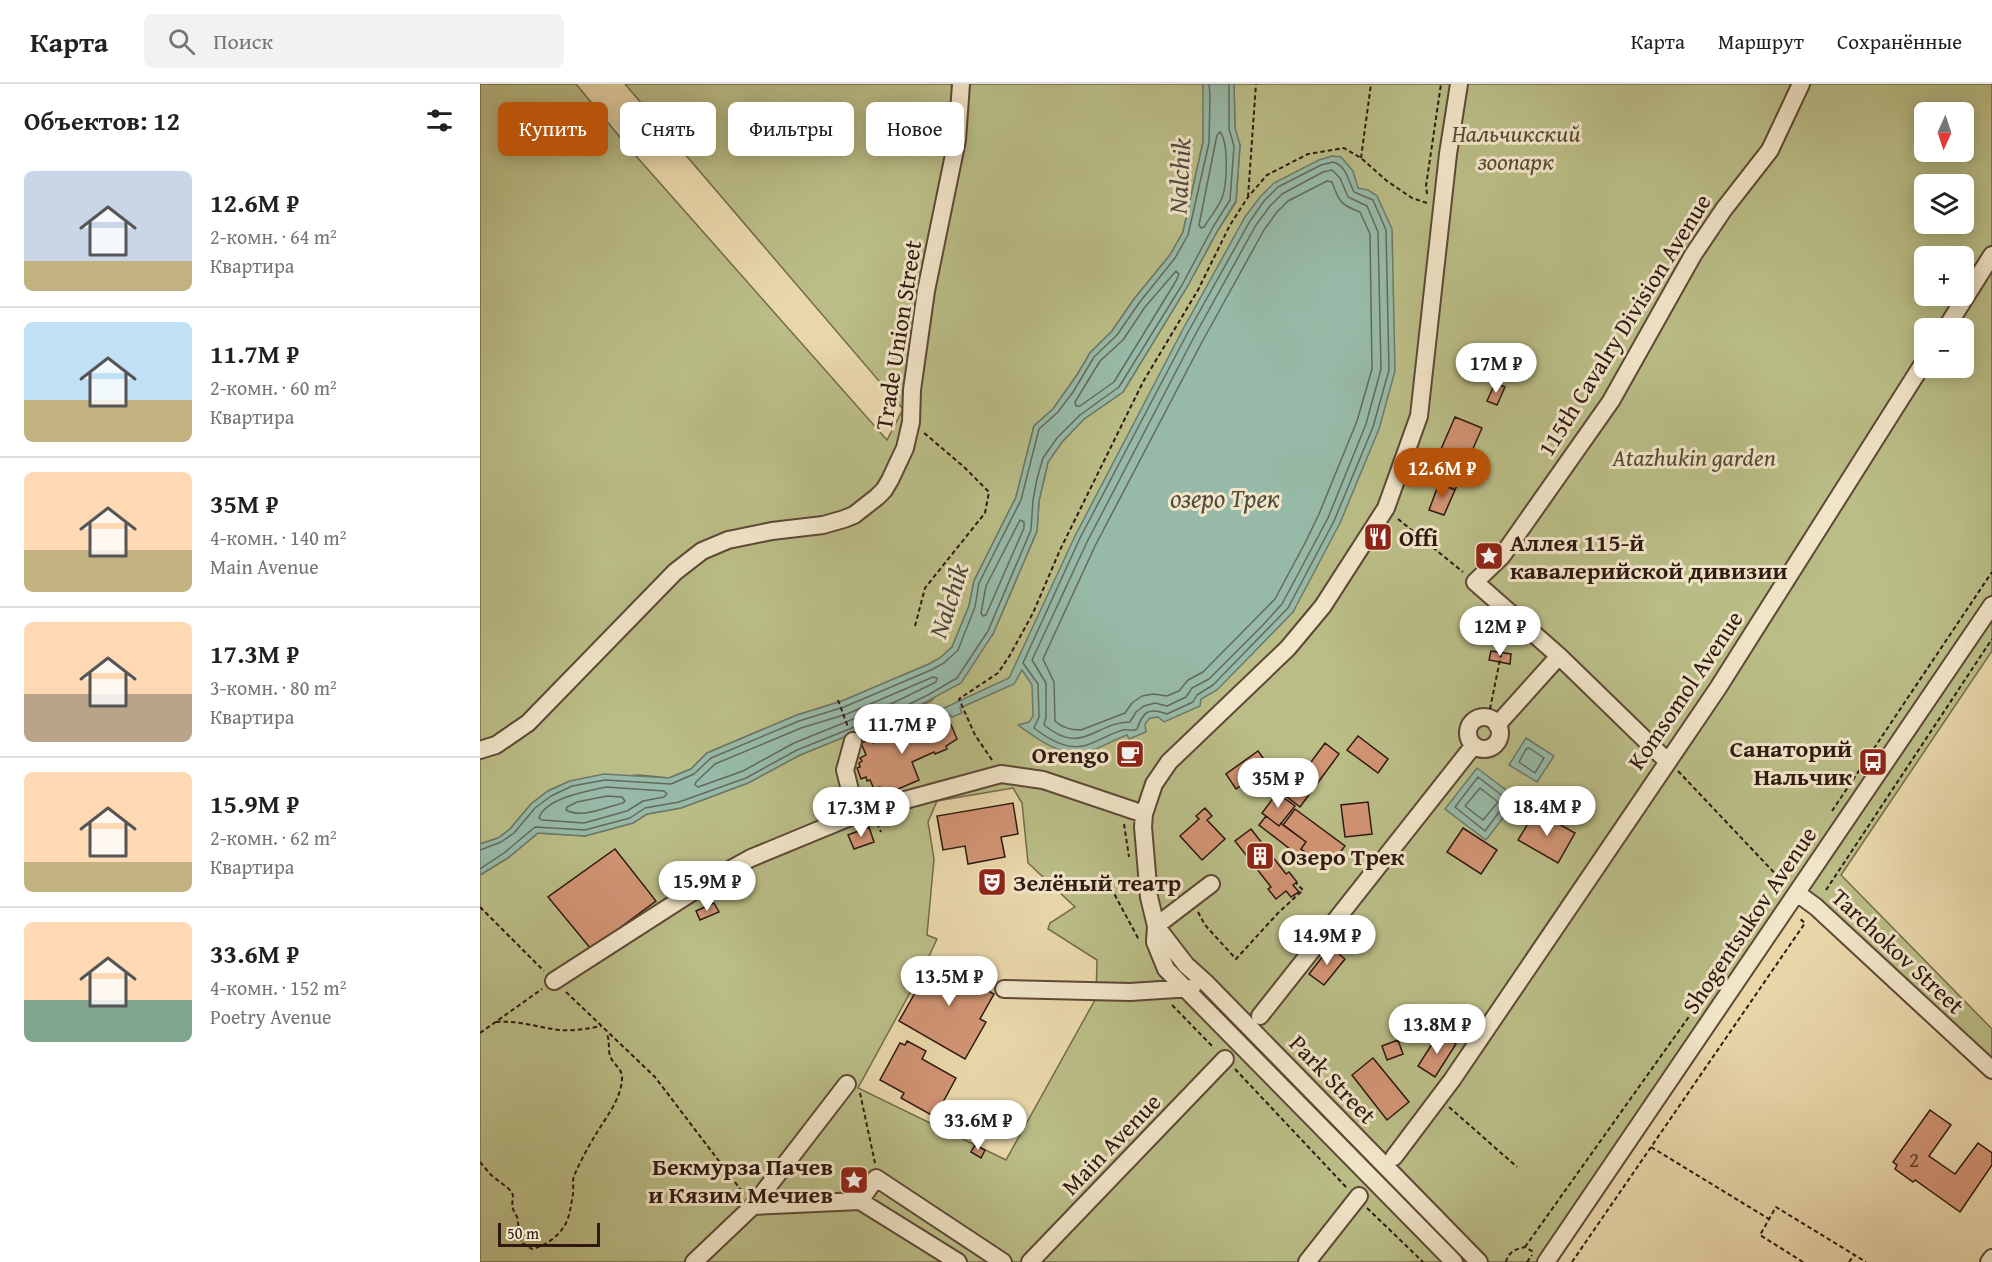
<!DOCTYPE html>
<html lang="ru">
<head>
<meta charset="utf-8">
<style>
	:root { --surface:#fff; --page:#f2f2f2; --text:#202124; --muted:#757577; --line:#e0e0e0; --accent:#b45309 }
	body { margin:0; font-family:"Gentium Book Plus",serif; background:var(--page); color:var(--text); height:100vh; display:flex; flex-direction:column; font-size:22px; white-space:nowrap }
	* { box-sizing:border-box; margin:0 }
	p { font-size:20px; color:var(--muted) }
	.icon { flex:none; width:33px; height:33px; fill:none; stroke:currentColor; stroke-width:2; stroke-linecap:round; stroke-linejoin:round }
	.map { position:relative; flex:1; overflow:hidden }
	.details { display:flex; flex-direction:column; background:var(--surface); width:480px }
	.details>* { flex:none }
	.banner { position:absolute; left:18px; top:18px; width:570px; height:54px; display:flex; gap:12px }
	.needle { width:39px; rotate:183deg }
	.buttons { position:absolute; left:1434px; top:18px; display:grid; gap:12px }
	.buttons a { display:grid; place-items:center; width:60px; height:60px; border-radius:9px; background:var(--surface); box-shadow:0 3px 15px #0003; font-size:30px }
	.scale { position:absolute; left:18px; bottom:15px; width:102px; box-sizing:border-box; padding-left:6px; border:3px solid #2f1810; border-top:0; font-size:16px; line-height:21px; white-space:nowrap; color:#2f1810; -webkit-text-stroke:4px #f1e5c8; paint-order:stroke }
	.price { position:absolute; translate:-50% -51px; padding:0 14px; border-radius:21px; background:#fff; color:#222; font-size:20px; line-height:39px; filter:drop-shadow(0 2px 3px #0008) }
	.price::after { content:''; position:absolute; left:50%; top:36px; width:18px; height:14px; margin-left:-9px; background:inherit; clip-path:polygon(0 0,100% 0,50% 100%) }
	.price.current { background:var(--accent); color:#fff }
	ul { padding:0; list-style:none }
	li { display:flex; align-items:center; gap:18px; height:150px; padding:0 24px }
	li+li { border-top:2px solid var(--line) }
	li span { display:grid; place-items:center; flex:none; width:168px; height:120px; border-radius:9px; color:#555 }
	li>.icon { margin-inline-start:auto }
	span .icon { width:72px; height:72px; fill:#fffc; stroke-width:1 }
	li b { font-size:26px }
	h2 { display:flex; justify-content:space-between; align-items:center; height:72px; padding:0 24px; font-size:26px }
	.chip { padding:0 21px; border-radius:9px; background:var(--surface); box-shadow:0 3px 15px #0003; font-size:21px; line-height:54px }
	.chip.current { background:var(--accent); color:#fff }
	header { display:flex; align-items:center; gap:36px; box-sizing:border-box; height:84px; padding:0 30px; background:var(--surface); border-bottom:2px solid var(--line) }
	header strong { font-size:28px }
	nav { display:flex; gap:33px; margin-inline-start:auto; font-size:21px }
	.search { width:420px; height:54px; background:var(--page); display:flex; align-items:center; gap:15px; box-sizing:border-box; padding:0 21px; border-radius:9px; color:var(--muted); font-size:22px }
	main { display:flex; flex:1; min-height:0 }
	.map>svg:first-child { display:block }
	.green { fill:#babd86; stroke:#746a4b; stroke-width:1.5; fill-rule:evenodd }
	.water { fill:#97baa8; stroke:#6d796b; stroke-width:1.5 }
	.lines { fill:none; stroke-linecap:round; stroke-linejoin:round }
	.shore { stroke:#63695c; stroke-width:1.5 }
	.building { fill:#d19474; stroke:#2f1810; stroke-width:1.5 }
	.minor-casing { stroke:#5e4836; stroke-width:20 }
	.path { stroke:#2f1810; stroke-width:2; stroke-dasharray:4.5 3; stroke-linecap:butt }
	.minor { stroke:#f1e5c8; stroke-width:16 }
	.labels { text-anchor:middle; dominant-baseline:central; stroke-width:6; stroke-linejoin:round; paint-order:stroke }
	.number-label { font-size:21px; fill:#583729 }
	.park-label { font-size:24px; font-style:italic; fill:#594a33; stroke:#f1e5c8 }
	.street-label { font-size:24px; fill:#2f1810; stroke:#f1e5c8 }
	.poi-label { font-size:24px; font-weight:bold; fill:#2f1810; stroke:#f1e5c8; text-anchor:start }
	.water-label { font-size:26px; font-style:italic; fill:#4e493e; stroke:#f1e5c8 }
</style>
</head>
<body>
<header>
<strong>Карта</strong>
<div class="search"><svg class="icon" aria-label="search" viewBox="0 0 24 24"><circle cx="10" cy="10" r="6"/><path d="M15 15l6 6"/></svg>Поиск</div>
<nav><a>Карта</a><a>Маршрут</a><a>Сохранённые</a></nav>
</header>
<main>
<section class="details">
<h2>Объектов: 12<svg class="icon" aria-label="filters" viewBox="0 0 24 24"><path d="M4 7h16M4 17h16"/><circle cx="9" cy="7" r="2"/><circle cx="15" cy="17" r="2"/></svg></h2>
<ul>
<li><span style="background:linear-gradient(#c9d6e8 75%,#c2b280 0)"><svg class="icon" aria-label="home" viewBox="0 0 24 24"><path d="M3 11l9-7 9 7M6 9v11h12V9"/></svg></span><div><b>12.6M ₽</b><p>2-комн. · 64 m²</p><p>Квартира</p></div></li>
<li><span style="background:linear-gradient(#bfe0f5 65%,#c2b280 0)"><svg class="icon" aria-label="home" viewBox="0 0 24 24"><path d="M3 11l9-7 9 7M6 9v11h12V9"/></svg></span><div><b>11.7M ₽</b><p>2-комн. · 60 m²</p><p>Квартира</p></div></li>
<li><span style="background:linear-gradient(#ffd9b3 65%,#c2b280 0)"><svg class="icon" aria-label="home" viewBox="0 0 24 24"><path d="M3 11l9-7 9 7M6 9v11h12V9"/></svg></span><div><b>35M ₽</b><p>4-комн. · 140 m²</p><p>Main Avenue</p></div></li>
<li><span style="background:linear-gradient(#ffd9b3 60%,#b9a48a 0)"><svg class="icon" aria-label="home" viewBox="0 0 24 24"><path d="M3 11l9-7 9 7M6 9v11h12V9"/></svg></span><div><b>17.3M ₽</b><p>3-комн. · 80 m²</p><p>Квартира</p></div></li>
<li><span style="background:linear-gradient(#ffd9b3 75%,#c2b280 0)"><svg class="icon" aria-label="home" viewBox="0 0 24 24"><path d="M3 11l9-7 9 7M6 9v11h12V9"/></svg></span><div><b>15.9M ₽</b><p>2-комн. · 62 m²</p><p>Квартира</p></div></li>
<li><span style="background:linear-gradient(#ffd9b3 65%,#7fa58c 0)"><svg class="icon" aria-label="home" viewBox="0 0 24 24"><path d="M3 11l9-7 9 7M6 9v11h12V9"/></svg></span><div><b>33.6M ₽</b><p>4-комн. · 152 m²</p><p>Poetry Avenue</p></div></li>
</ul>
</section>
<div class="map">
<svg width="1512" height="1178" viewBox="0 0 1512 1178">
	<rect width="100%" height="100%" fill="#e9d7aa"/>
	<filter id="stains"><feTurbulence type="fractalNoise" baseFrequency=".00333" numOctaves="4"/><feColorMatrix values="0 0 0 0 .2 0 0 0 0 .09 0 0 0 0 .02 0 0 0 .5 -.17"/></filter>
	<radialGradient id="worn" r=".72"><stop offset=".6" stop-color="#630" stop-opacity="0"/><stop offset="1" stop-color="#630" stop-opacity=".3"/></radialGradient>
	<!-- green -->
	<path class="green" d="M0 0H96L149 64 407 356 423 325 145 0H723L724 11 723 58 703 148 690 171 654 215 632 247 610 269 597 291 573 325 554 342 536 413 494 497 489 522 472 563 460 574 449 580 362 617 317 631 227 669 211 685 189 694 159 691 90 697 68 707 51 720 30 745 18 754 0 760Z
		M754 0H1512V567L1361 791 1512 945V986L1317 809 1066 1178H0V791L28 774 58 749 105 752 153 739 167 730 201 724 268 699 320 671 451 617 497 571 513 550 557 447 559 417 568 378 582 358 604 335 643 308 707 203 738 146 756 118 760 61 755 45ZM1444 28H1484V68H1444ZM1444 100H1484V140H1444ZM1444 172H1484V212H1444ZM1444 244H1484V284H1444ZM533 704 542 719 548 779 595 823 570 839 568 845 617 876 616 914 526 1076 378 1004 444 883 457 855 447 851 454 775 448 738 457 717Z"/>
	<!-- water -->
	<path class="water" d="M723 0H754L755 44 760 61 756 117 738 146 707 203 643 308 604 335 582 358 568 378 559 417 557 447 513 550 481 599 440 621 446 626 451 624 460 626 529 594 595 452 702 247 765 133 780 113 794 99 839 76 852 72 861 73 873 87 878 104 888 106 897 112 912 145 915 287 899 345 860 439 813 528 737 606 721 615 720 622 684 638 678 633 670 634 665 640 666 648 649 655 647 651C634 656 620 664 607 668 582 674 557 655 538 641L549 638 553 632 552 601 542 586 534 600 480 624 482 629 472 633 470 631C457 635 448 631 437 622L419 631 320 671 268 699 201 724 167 730 153 739 105 752 58 749 28 774 0 791V760L18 754 30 745 51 720 68 707 90 697 124 690 189 694 211 685 227 669 317 631 362 617 449 580 460 574 472 563 489 522 494 497 536 413 554 342 573 325 597 291 610 269 632 247 654 215 690 171 703 148 723 58Z
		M1046 654 1074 672 1057 698 1029 681Z
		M997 684 1038 715 1006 756 965 725Z"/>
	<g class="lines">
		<!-- shore -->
		<path class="shore" d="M740 48C749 59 747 101 742 114 738 124 730 133 724 143L721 144 719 141 737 51Z
			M853 78C867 82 868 97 874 108L893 116 906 146 909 286 893 343 854 437 808 524 733 601 717 611 713 618 687 630C668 623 663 628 657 645 651 648 649 645 643 646 631 649 619 657 607 661 589 667 568 655 554 644L559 633 558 600 543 579 600 454 707 250 770 137 784 117 798 103 841 81Z
			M852 86 860 94 868 113 887 122 898 148 901 285 886 340 848 434 802 520 782 542 729 595 712 604 706 613 687 622 675 619 664 622 656 628 650 638C615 638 603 673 564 641L566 633V599L552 576 607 458 714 253 776 141 790 122 802 110 843 88Z
			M847 97 852 98C859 118 861 121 880 128L890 150 892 285 877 337 839 430 825 459 795 515 723 588 708 596 699 607 687 612 673 610 662 612 652 619 645 629 601 646C591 646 582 644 575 637L574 598 563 575 615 462 722 258 784 146 797 128 808 117Z
			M696 187 699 190 696 197 634 298 600 322H596L595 318 620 277 643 256 665 223Z
			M540 436 544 438V444L506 531 503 532 501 529 506 502Z
			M453 593 457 594 456 598 413 619 314 659 263 687 218 703 215 701 216 698 235 680 321 644 367 630Z
			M1049 664 1064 674 1055 689 1039 678 1046 665Z
			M998 693 1028 716 1005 747 975 723Z
			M126 703 184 707 187 710 184 713 163 717 147 727 104 739 62 736 59 734C65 714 108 707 126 703Z
			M1000 704 1018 718 1003 736 985 722Z
			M127 712 142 713 145 717 143 719C126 723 102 735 86 726L87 723 97 718Z
			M0 766 21 758 34 749 55 724 71 712 92 702 125 696 191 700 214 690 231 674 319 637 364 623 451 586 464 579 478 566 495 523 499 499 541 416 559 345 578 328 593 308 614 273 637 251 659 219 695 174 708 151 729 59 730 11 729 0
			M0 785 24 769 55 743 105 746 150 734 165 724 199 718 266 694 317 666 417 626 448 611 477 594 508 547 551 446 553 416 557 395 563 374 577 354 600 331 639 303 702 201 733 143 750 116 754 62 749 45V0"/>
	</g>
	<!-- building -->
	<path class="building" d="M1015 299 1025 303 1017 321 1007 317Z
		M975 333 1002 344 975 406 948 395Z
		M959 399 975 406 964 431 949 426Z
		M1011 567 1031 570 1030 580 1009 576Z
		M469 636 477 655 466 662 467 665 455 670 454 668 432 678 439 696 404 711 400 703 394 705 390 696 387 697 386 693 381 695 377 684 380 683 379 679 382 677 380 674 386 671 381 659 391 655 393 659 404 654 403 650 416 644 418 648 438 640 439 643 448 639 450 644Z
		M878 652 908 675 898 689 867 666Z
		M845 659 859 670 820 723 806 712Z
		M778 667 789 682 756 705 746 690Z
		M1082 707 1092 713 1080 732 1070 725Z
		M797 709 815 722 799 742 782 729Z
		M888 718 892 750 865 753 861 721Z
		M533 719 538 750 521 753 525 773 488 780 485 762 463 766 457 732Z
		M725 724 732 732 727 736 745 755 722 776 700 752 719 735 716 732Z
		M815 725 865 762 850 782 836 772 834 774 821 765 826 758 803 741Z
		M1058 728 1095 749 1078 779 1038 756 1049 738 1052 739Z
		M786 732 799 742 801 739 826 758 821 765 823 767 819 772 779 741Z
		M389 743 394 758 374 765 368 751Z
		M983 744 1017 766 1001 790 967 768Z
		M771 745 806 790 809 788 817 798 813 801 819 808 811 813 806 807 796 815 788 805 791 803 755 757Z
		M135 765 176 817 111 865 68 813Z
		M234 819 239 828 220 836 216 827Z
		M850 863 865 875 844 901 829 890Z
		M485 878 497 885 501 891V903L514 910 500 935 506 938 485 975 419 937 448 886 450 887 454 881 461 885 463 881 468 884 478 879Z
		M959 949 976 960 955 993 938 982Z
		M918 956 923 970 907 976 902 962Z
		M427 957 446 967 442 975 476 994 455 1033 421 1014 424 1009 400 996 420 959 425 961Z
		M893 974 929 1018 907 1036 872 991Z
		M1450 1026 1471 1041 1449 1072 1475 1090 1498 1059 1512 1069V1081L1480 1128 1435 1096 1433 1098 1415 1085 1417 1081 1413 1078Z
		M495 1061 505 1066 501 1074 491 1068Z"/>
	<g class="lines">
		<!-- minor casing -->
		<g class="minor-casing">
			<path id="minor" d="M1466 244 1512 171
				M988 649a16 16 0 1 1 32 0a16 16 0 1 1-32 0Z
				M1017 641 1079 572
				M373 657 365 686 376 730
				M0 666 16 661 48 639 195 488 222 467 248 456 292 447 343 441 364 435 374 431 397 413 404 406 410 396 425 364 431 338 432 306 446 207 477 56 481 0
				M1187 677 1079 572 995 498 1022 472 1131 317 1213 171 1244 125 1290 66 1321 0
				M1317 809 1336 823 1512 986
				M676 842 706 881 727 900 999 1178
				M676 842 731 800
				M74 897 231 796 271 774 392 724 403 722 521 690 563 696 664 730
				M524 905 650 908 712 904
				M780 932 994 661
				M914 1073 972 996 1238 604 1444 278
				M380 1117 396 1094 523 1178
				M380 1117 478 1178
				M273 1122 380 1117
				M214 1178 273 1122 367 1000
				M550 1178 745 975
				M827 1178 879 1112
				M974 1178 686 885 675 858 676 842 669 813 663 743 664 730 674 700 689 678 808 564 843 522 906 424 939 332 968 70 979 0
				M1066 1178 1512 521
				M1509 1178 1512 1174"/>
		</g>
		<!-- path -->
		<path class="path" d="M881 74 891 0
			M947 110 946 102 961 0
			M768 113 776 0
			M918 435 983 488
			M435 542 445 504 505 429 509 408 484 383 443 348
			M358 616 368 643
			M1010 625 1026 546
			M512 676 495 651 479 615 518 589 530 571 553 529 580 466 663 298 718 206 750 141 768 113 787 91 828 70 864 64 881 74 907 97 932 114 947 119
			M1198 687 1304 799
			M1352 727 1512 488
			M397 739 401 748
			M644 740 649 773
			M631 804 658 854H661
			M1346 806 1512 555
			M0 823 64 887
			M718 828 725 841 756 875 798 829 823 806 816 799
			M86 908 175 993 264 1110
			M692 921 734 964
			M16 938C37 936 57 943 78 946 93 947 107 945 121 942
			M0 949 62 905
			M755 985 866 1103
			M380 1009 395 1079
			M969 1023 1037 1083
			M1171 1063 1289 1135
			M0 1078 11 1091 29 1105 33 1111 32 1123 37 1133 41 1158 52 1165C65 1162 78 1153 85 1141 90 1132 91 1120 93 1110 94 1104 92 1097 94 1092 100 1078 108 1063 116 1050 126 1033 140 1017 142 996 143 984 134 982 130 972 128 965 130 958 127 950
			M887 1124 943 1178
			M1045 1163 1292 816
			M1026 1178C1028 1168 1036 1165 1045 1163L1055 1169
			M1047 1178 1052 1171
			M1092 1178 1325 839 1319 834
			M1323 1178 1280 1151 1296 1123 1386 1178
			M1369 1178 1375 1170"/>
		<!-- minor -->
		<use href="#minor" class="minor"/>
	</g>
	<!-- icons -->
	<defs>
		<g id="restaurant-square" transform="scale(1.5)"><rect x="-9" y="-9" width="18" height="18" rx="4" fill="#8f2418" stroke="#f1e5c8"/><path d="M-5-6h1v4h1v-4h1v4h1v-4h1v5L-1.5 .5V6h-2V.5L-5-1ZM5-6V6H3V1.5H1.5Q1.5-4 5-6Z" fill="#fff"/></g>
		<g id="sight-square" transform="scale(1.5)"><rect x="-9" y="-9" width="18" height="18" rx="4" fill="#8f2418" stroke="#f1e5c8"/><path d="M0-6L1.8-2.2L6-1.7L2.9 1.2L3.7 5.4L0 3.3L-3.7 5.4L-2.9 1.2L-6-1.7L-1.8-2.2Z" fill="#fff"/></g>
		<g id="cafe-square" transform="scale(1.5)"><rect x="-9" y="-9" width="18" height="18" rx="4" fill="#8f2418" stroke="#f1e5c8"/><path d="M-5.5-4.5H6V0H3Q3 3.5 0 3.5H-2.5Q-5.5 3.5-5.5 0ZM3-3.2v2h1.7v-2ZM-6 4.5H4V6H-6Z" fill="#fff"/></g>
		<g id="bus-square" transform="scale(1.5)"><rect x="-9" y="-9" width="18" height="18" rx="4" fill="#8f2418" stroke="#f1e5c8"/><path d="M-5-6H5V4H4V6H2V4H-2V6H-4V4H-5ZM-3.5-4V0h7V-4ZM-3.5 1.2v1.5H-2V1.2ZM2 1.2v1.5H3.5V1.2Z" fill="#fff"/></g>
		<g id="building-square" transform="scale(1.5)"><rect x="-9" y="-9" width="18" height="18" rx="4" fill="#8f2418" stroke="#f1e5c8"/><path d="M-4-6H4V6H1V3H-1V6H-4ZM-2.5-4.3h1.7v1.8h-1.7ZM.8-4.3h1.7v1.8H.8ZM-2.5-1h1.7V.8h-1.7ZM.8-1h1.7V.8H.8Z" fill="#fff"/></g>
		<g id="theatre-square" transform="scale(1.5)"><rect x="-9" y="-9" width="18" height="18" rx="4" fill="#8f2418" stroke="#f1e5c8"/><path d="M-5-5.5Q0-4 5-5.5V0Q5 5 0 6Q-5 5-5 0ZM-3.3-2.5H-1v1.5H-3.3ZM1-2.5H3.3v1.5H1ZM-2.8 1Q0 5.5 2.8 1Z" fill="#fff"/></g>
	</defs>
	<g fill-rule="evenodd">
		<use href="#restaurant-square" x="898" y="453"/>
		<use href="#sight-square" x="1009" y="472"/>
		<use href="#cafe-square" x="650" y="670"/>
		<use href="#bus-square" x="1393" y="678"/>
		<use href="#building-square" x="780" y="772"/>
		<use href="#theatre-square" x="512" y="798"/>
		<use href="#sight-square" x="374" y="1096"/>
	</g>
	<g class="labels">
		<!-- number labels -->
		<g class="number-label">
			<text x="1434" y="1075">2</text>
		</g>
		<!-- park labels -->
		<g class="park-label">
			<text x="1036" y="49">Нальчикский<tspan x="1036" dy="28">зоопарк</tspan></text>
			<text x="1214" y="373">Atazhukin garden</text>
		</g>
		<!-- street labels -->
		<g class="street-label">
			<text transform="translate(1144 241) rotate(-58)">115th Cavalry Division Avenue</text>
			<text transform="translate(418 251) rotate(-81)">Trade Union Street</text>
			<text transform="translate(1205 606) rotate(-56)">Komsomol Avenue</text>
			<text transform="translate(1269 836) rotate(-56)">Shogentsukov Avenue</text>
			<text transform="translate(1418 867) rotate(43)">Tarchokov Street</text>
			<text transform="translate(853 995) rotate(46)">Park Street</text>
			<text transform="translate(631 1060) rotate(-46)">Main Avenue</text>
		</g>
		<!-- poi labels -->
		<g class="poi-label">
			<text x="919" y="453">Offi</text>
			<text x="1030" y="458">Аллея 115-й<tspan x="1030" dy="28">кавалерийской дивизии</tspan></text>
			<text x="1372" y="664" text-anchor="end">Санаторий<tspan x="1372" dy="28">Нальчик</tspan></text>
			<text x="629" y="670" text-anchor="end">Orengo</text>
			<text x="801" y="772">Озеро Трек</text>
			<text x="533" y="798">Зелёный театр</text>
			<text x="353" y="1082" text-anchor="end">Бекмурза Пачев<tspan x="353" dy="28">и Кязим Мечиев</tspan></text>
		</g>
		<!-- water labels -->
		<g class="water-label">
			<text transform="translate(699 92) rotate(-87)">Nalchik</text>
			<text x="745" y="413">озеро Трек</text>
			<text transform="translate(468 517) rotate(-72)">Nalchik</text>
		</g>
	</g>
	<rect width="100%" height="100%" filter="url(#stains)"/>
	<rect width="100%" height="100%" fill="url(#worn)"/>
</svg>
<div class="buttons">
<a><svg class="needle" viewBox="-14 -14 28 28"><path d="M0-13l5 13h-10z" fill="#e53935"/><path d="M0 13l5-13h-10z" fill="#757577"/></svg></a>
<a><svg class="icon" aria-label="layers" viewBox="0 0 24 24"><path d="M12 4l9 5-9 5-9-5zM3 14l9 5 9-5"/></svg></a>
<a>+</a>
<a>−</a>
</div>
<div class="scale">50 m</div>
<b class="price" style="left:1016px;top:310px">17M ₽</b>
<b class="price current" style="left:962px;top:415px">12.6M ₽</b>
<b class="price" style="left:1020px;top:573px">12M ₽</b>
<b class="price" style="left:422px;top:671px">11.7M ₽</b>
<b class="price" style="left:798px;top:725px">35M ₽</b>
<b class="price" style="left:1067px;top:753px">18.4M ₽</b>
<b class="price" style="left:381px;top:754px">17.3M ₽</b>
<b class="price" style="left:227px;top:828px">15.9M ₽</b>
<b class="price" style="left:847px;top:882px">14.9M ₽</b>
<b class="price" style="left:469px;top:923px">13.5M ₽</b>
<b class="price" style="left:957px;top:971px">13.8M ₽</b>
<b class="price" style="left:498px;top:1067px">33.6M ₽</b>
<div class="banner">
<a class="chip current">Купить</a>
<a class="chip">Снять</a>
<a class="chip">Фильтры</a>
<a class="chip">Новое</a>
</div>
</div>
</main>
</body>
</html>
